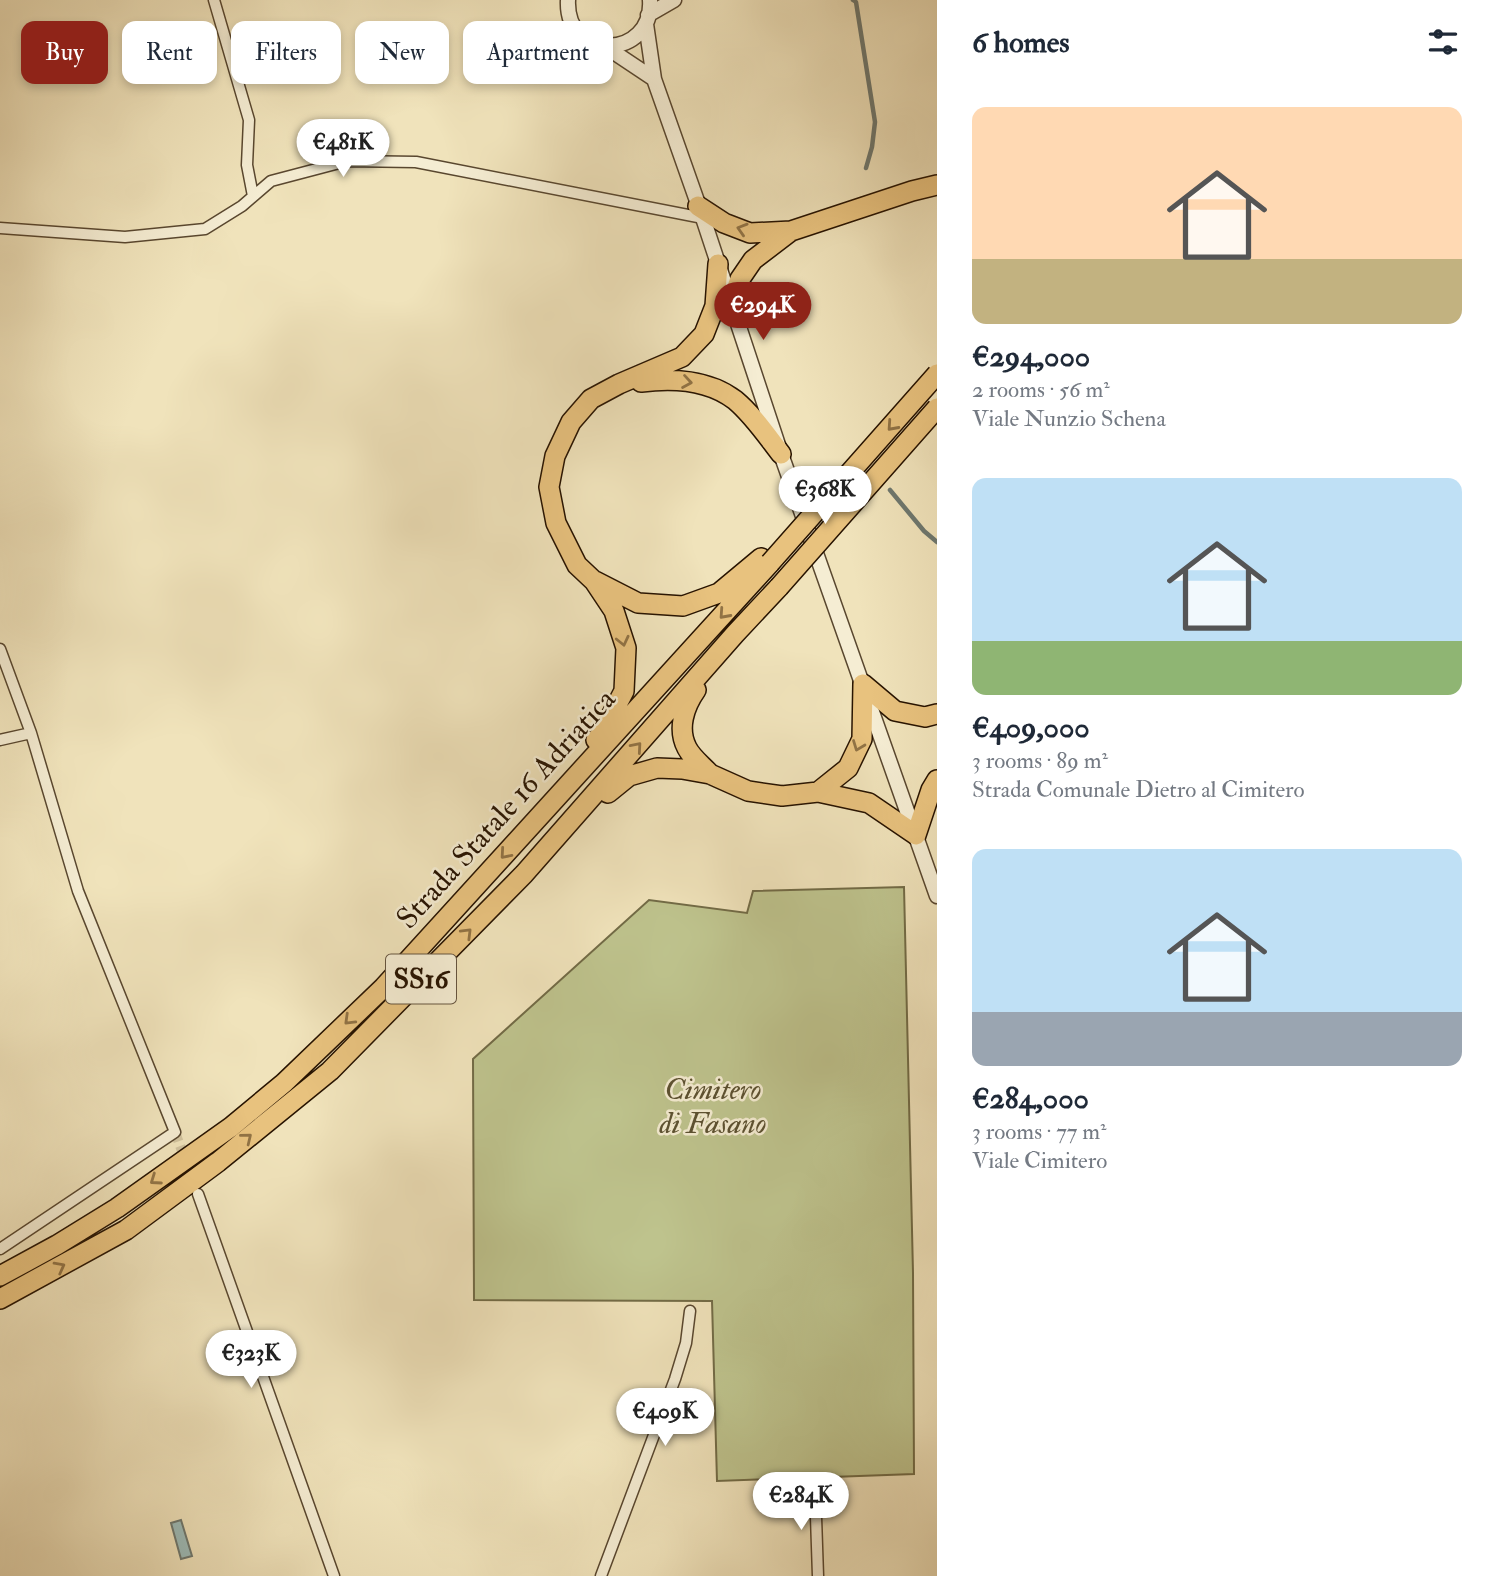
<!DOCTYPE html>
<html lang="en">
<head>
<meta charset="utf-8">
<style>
	:root { --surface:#fff; --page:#f6f6f7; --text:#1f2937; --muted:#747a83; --accent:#8f2418 }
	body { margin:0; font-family:"IM FELL Double Pica",serif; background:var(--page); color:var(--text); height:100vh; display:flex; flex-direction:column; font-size:26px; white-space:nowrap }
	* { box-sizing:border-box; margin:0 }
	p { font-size:23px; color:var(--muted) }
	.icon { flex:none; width:38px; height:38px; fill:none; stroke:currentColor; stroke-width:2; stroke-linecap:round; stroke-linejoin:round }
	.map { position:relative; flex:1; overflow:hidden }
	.panel { display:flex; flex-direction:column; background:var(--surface); width:560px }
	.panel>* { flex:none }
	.top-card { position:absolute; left:21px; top:21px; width:665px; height:63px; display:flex; gap:14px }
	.price { position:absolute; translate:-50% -60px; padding:0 16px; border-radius:24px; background:#fff; color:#222; font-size:23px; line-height:46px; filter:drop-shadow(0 2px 4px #0008) }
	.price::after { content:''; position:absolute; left:50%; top:42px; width:21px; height:16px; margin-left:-10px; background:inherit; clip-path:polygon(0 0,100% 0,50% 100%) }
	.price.on { background:var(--accent); color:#fff }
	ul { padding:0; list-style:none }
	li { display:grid; align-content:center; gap:14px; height:371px; padding:0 35px }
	li span { display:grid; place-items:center; height:217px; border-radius:14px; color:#555 }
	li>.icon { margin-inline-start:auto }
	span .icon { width:126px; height:126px; fill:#fffc; stroke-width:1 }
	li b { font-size:30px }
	h2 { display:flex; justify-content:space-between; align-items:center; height:84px; padding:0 35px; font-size:30px }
	.chip { padding:0 24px; border-radius:14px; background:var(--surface); box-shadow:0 4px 10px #0003; font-size:24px; line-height:63px }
	.chip.on { background:var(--accent); color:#fff }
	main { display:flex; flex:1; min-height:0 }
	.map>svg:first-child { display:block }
	.green { fill:#bec38d; stroke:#726b46; stroke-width:2 }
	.water { fill:#9dbcb9; stroke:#6e786f; stroke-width:2 }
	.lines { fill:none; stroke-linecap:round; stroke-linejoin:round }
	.stream { stroke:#6e786f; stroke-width:4.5 }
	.minor-tunnel { stroke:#d2c49f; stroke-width:10; stroke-dasharray:10 5; stroke-linecap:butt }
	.minor-casing { stroke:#59472f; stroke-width:13 }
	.tertiary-casing { stroke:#59472f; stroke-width:17 }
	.trunk-casing { stroke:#271300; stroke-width:22 }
	.minor { stroke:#f5edd3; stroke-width:10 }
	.tertiary { stroke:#f5edd3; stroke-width:14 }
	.trunk { stroke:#e8c27e; stroke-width:19 }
	.trunk-bridge-casing { stroke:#271300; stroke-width:22; stroke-linecap:butt }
	.trunk-bridge { stroke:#e8c27e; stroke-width:19 }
	.oneway { stroke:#917345 }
	.labels { text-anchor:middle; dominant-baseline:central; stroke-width:5; stroke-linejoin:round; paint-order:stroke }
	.shield { fill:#f5edd3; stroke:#65543f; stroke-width:2 }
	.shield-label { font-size:28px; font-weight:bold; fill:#271300 }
	.street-label { font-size:30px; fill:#271300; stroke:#f5edd3 }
	.park-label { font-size:30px; font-style:italic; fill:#5c5131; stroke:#f5edd3 }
</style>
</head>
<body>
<main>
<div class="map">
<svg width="937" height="1576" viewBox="0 0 937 1576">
	<rect width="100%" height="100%" fill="#f0e3bb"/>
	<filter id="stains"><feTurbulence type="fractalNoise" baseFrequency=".00286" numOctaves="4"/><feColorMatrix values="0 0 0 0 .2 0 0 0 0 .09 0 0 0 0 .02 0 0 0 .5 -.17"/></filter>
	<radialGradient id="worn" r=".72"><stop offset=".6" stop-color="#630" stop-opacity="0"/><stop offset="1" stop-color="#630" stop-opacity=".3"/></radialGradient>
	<!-- green -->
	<path class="green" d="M904 887 913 1273 914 1474 717 1481 712 1301 474 1300 473 1059 649 900 747 913 753 891Z"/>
	<!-- water -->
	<path class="water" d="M181 1520 192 1556 181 1559 171 1523Z"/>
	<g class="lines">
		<!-- stream -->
		<path class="stream" d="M853 0 856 2 875 122 872 147 866 168
			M890 490 924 531 937 542"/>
		<!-- minor-tunnel -->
		<path class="minor-tunnel" d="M175 1132 186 1162"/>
		<!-- minor casing -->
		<g class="minor-casing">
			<path id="minor" d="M214 0 249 120 247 165 253 196
				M0 228 125 237 205 229 242 206 271 181 347 161 416 162 703 218
				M0 649 31 733 78 891 175 1132 0 1249
				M0 740 31 733
				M198 1194 334 1576
				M815 1487 818 1576
				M601 1576 675 1379 686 1343 690 1311"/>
		</g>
		<!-- tertiary casing -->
		<g class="tertiary-casing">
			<path id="tertiary" d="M568 0C565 63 654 59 650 0
				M648 15 674 0
				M646 24 654 79 703 218 781 454 937 896
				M606 47 654 79"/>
		</g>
		<!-- trunk casing -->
		<g class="trunk-casing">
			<path id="trunk" d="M698 206 724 223 750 233 791 231 912 191 937 185
				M731 304 740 279 753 260 791 231
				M641 382C672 378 709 380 735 400 753 415 767 436 781 454
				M595 581 638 603 683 606 719 593 761 558
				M863 684 895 711 925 717 937 714
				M696 690C684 707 677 729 687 748 692 758 703 766 710 774
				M596 740 602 733 624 691 626 648 614 611 594 581 577 565 556 523 549 487 555 456 571 422 591 399 619 384 682 357 704 334 715 306 718 264
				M818 792 848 768 862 739 863 684
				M608 793 629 776 657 768 682 769 710 774 748 791 782 796 818 792 869 803 916 835 931 790 937 780
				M0 1276 57 1245 117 1208 231 1127 284 1083 384 987 770 563
				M0 1299 126 1230 218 1162 330 1071 524 874 735 634 779 587"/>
		</g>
		<!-- minor -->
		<use href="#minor" class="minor"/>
		<!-- tertiary -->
		<use href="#tertiary" class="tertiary"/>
		<!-- trunk -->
		<use href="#trunk" class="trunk"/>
		<!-- trunk-bridge casing -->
		<g class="trunk-bridge-casing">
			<path id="trunk-bridge" d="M770 563 937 374
				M779 587 937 408"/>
		</g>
		<!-- trunk-bridge -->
		<use href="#trunk-bridge" class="trunk-bridge"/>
	</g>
	<!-- one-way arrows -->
	<defs><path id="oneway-chevron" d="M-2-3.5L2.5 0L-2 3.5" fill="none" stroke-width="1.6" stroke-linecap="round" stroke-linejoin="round" transform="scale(1.75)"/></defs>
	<g class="oneway">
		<use href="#oneway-chevron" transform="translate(742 229) rotate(-163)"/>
		<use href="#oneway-chevron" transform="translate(687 382) rotate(9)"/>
		<use href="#oneway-chevron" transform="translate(892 426) rotate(132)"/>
		<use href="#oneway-chevron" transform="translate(724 614) rotate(132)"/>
		<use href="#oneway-chevron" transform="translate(623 641) rotate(77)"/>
		<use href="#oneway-chevron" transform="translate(858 746) rotate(111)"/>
		<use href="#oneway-chevron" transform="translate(637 747) rotate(-49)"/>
		<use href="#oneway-chevron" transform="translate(505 854) rotate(131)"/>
		<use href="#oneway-chevron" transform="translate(467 933) rotate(-45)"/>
		<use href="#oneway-chevron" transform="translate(349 1020) rotate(136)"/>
		<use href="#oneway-chevron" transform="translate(247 1138) rotate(-39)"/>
		<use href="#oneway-chevron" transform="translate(155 1180) rotate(145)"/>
		<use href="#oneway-chevron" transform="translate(60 1267) rotate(-28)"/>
	</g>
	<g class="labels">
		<!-- shield labels -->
		<rect class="shield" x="386" y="954.5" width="70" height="49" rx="5"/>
		<g class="shield-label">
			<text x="421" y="979">SS16</text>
		</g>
		<!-- street labels -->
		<g class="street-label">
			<text transform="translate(506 809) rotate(-48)">Strada Statale 16 Adriatica</text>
		</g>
		<!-- park labels -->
		<g class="park-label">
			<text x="713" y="1089">Cimitero<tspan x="713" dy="34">di Fasano</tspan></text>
		</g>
	</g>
	<rect width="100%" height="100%" filter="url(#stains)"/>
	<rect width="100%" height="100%" fill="url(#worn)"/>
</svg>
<b class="price" style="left:343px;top:179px">€481K</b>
<b class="price on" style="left:763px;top:342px">€294K</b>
<b class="price" style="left:825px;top:526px">€368K</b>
<b class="price" style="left:251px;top:1390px">€323K</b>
<b class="price" style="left:665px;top:1448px">€409K</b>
<b class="price" style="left:801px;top:1532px">€284K</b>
<div class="top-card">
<a class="chip on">Buy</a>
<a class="chip">Rent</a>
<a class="chip">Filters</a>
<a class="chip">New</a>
<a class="chip">Apartment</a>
</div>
</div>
<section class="panel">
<h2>6 homes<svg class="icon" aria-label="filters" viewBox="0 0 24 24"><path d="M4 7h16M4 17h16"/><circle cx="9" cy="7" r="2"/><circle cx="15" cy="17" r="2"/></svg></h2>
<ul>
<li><span style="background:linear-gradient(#ffd9b3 70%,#c2b280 0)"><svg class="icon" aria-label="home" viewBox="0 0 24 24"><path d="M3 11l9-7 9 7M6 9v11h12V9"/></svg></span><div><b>€294,000</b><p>2 rooms · 56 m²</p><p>Viale Nunzio Schena</p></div></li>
<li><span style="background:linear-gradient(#bfe0f5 75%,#8fb573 0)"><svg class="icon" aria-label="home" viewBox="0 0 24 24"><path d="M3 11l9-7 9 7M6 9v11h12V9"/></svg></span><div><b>€409,000</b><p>3 rooms · 89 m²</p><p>Strada Comunale Dietro al Cimitero</p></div></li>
<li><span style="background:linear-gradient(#bfe0f5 75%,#9aa5b1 0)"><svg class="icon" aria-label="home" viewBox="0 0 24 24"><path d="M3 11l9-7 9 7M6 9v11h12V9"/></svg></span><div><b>€284,000</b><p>3 rooms · 77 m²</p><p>Viale Cimitero</p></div></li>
</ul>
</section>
</main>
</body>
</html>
